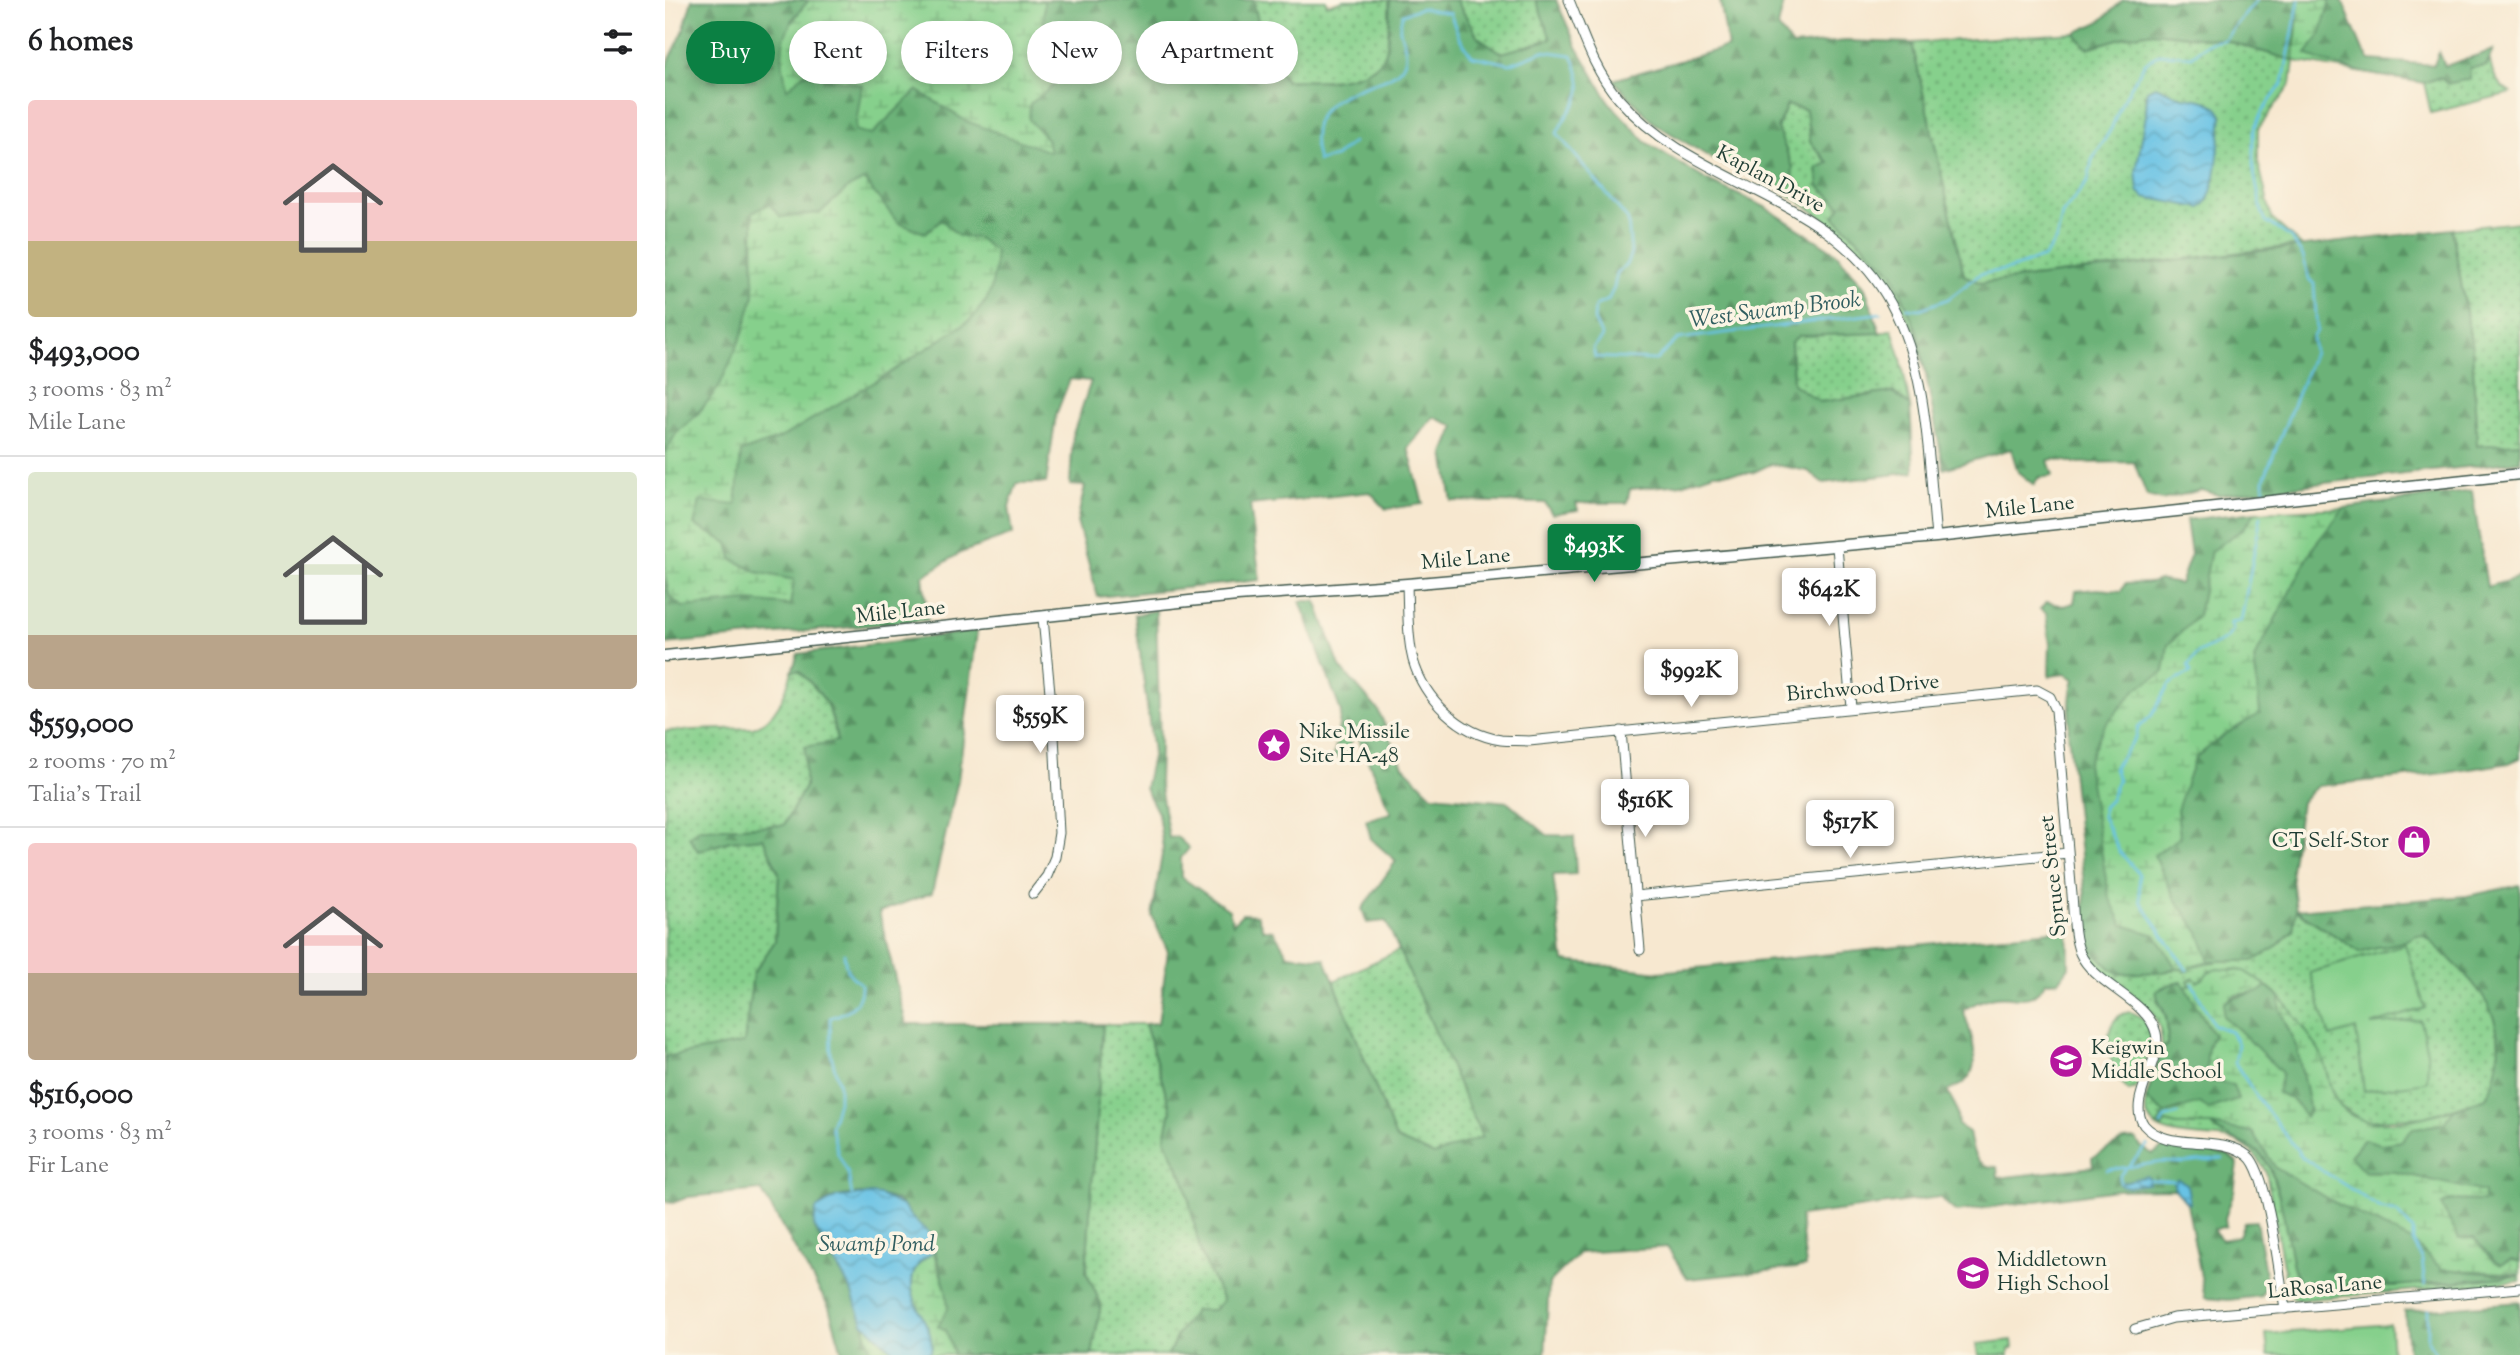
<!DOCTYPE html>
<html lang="en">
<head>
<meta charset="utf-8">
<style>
	:root { --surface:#fff; --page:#f2f2f2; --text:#202124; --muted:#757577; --line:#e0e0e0; --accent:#0b8043 }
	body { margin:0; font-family:"Sorts Mill Goudy",serif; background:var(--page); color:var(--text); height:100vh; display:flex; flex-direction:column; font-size:26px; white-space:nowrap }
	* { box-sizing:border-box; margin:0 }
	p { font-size:23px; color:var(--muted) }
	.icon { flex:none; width:38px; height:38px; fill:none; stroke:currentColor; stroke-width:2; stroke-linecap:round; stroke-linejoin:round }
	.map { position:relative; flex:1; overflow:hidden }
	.details { display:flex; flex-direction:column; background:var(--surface); width:665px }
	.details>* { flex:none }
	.guide { position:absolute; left:21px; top:21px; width:665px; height:63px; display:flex; gap:14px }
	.price { position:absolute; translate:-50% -60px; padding:0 16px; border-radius:7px; background:#fff; color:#222; font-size:23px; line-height:46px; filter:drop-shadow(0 2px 4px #0008) }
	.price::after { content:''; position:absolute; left:50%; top:42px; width:21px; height:16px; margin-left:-10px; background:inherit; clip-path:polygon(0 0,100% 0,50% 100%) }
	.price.current { background:var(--accent); color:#fff }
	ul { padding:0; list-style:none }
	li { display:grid; align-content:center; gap:14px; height:371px; padding:0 28px }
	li+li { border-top:2px solid var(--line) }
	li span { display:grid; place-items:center; height:217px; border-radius:7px; color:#555 }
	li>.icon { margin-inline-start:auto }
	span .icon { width:126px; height:126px; fill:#fffc; stroke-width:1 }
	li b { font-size:30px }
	h2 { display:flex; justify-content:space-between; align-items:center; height:84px; padding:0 28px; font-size:30px }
	.pill { padding:0 24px; border-radius:32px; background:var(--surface); box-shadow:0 4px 10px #0003; font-size:24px; line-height:63px }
	.pill.current { background:var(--accent); color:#fff }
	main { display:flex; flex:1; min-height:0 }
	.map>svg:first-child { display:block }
	.grass { fill:url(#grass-dots); stroke:#528660; stroke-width:2; fill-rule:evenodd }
	.forest { fill:url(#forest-firs); stroke:#467856; stroke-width:2 }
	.wetland { fill:url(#wetland-marsh); stroke:#528660; stroke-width:2 }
	.park { fill:#86d08c; stroke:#528660; stroke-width:2 }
	.water { fill:url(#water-waves); stroke:#43808c; stroke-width:2 }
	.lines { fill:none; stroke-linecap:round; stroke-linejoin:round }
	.stream { stroke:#67c2e5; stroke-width:2.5 }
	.minor-casing { stroke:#3f574b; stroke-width:11 }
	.tertiary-casing { stroke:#3f574b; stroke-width:13 }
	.minor { stroke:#fff; stroke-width:9 }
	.tertiary { stroke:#fff; stroke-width:10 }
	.labels { text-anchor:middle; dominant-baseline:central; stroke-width:7; stroke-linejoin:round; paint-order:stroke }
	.street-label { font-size:21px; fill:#1f3d34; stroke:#fcf5e5 }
	.poi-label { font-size:21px; fill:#1f3d34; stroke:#fcf5e5; text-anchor:start }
	.water-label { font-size:23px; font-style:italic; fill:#315e60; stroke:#fcf5e5 }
</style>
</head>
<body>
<main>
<section class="details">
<h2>6 homes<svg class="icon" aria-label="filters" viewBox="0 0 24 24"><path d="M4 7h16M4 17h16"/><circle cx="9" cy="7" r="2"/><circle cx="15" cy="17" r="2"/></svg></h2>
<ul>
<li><span style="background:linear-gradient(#f6c9c9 65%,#c2b280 0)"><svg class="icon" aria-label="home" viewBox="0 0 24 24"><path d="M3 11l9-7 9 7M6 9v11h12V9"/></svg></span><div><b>$493,000</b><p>3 rooms · 83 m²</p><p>Mile Lane</p></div></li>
<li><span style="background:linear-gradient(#dfe7d0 75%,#b9a48a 0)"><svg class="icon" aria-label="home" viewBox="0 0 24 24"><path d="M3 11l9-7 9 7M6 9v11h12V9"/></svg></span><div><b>$559,000</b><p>2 rooms · 70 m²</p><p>Talia's Trail</p></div></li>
<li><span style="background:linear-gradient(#f6c9c9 60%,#b9a48a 0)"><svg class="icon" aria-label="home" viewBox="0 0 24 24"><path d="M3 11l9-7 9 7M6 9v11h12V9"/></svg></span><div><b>$516,000</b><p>3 rooms · 83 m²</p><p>Fir Lane</p></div></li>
</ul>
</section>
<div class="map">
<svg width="1855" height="1355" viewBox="0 0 1855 1355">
	<defs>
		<pattern id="grass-dots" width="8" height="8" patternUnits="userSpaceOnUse" patternTransform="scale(1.75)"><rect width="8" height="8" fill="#86d08c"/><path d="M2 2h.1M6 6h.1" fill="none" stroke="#6daa73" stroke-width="1.8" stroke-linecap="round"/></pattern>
		<pattern id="forest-firs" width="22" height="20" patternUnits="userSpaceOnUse" patternTransform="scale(1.75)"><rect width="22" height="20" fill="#6cb278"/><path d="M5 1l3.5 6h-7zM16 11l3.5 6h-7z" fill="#589263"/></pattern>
		<pattern id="wetland-marsh" width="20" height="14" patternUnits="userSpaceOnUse" patternTransform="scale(1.75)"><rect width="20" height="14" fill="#86d08c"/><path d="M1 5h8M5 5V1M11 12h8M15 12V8" fill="none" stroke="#6daa73"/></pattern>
		<pattern id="water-waves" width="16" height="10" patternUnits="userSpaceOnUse" patternTransform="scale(1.75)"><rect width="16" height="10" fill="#67c2e5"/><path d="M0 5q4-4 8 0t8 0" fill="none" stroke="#549fba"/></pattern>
	</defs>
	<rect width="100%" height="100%" fill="#fcf5e5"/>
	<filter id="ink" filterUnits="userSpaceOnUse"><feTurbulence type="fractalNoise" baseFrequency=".0143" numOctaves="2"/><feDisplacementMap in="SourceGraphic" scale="14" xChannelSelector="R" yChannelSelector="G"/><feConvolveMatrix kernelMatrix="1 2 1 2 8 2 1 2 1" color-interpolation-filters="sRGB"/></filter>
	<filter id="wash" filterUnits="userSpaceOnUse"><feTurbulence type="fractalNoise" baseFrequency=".00686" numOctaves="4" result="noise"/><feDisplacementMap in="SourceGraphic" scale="28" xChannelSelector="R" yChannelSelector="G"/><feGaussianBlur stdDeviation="1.57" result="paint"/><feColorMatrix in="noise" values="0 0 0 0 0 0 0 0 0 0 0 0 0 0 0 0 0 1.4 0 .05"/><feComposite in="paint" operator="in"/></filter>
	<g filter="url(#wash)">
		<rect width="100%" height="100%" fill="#f7e8d0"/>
		<!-- grass -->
		<path class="grass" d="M588 0H661L662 5 679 0H724C724 13 725 43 720 54 707 84 648 81 620 80L599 46Z
			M791 0H871L887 39 837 53 813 37Z
			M1488 32 1559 40 1629 61 1626 84 1593 129V161L1607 219 1636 245 1316 283 1299 276 1247 43 1410 33 1422 48 1463 36ZM1490 86 1520 98 1544 102 1481 115 1480 95Z
			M1825 61C1827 74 1834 87 1846 93L1766 113 1759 83 1805 67 1821 66Z
			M1122 105 1141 110 1145 142 1164 164 1177 207 1169 216 1228 272 1253 334 1259 367C1235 278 1191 237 1115 189L1127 183 1112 128Z
			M1855 222V443L1812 446 1807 348 1787 229Z
			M1227 329 1236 359 1245 406 1228 392 1154 402 1128 384 1126 341 1134 336 1215 333Z
			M127 671H134C160 697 166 705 172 742L140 748V787L119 825 33 829V851L65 841 98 838 114 873 110 941 88 974 79 1043 0 1057V731L88 728C111 720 121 693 127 671Z
			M1630 910 1695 952C1717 943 1732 948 1752 934 1767 937 1779 953 1790 964 1801 975 1815 986 1824 999 1843 1028 1837 1068 1822 1098L1759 1117 1699 1121 1676 1107 1669 1097 1654 1051 1615 997 1602 986 1579 971 1566 969 1531 982 1524 981 1525 985 1520 987 1517 982 1497 987 1492 1000C1502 1015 1504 1028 1502 1046L1497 1048C1500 991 1435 992 1421 946 1418 938 1418 928 1418 919L1425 944 1445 968 1498 972 1558 960 1588 961Z
			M734 950 818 1138 769 1156 731 1139 669 981Z
			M1465 1012C1499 1022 1481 1061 1474 1084L1470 1089 1464 1091C1444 1074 1430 1017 1465 1012Z
			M438 1024H480L506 1110 500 1139 520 1182 536 1254 558 1300 549 1310 512 1335 503 1355H427L436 1304 421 1273Z
			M1481 1099 1500 1114 1496 1118 1497 1127 1501 1122 1512 1125H1547C1554 1134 1563 1135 1573 1139 1586 1145 1595 1154 1604 1166L1644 1290 1654 1292 1757 1283 1758 1285 1855 1276V1281L1633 1300 1628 1298 1622 1287 1601 1171C1593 1158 1585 1147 1570 1141 1543 1132 1474 1146 1481 1099Z
			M1347 1340 1348 1348 1344 1349V1355H1314L1312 1344Z"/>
		<!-- forest -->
		<path class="forest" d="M27 0H144L126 21 122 88 139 73 198 85 191 130 206 135 252 90 301 121 382 139 364 121V104L389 53 379 24V2L376 0H588L599 46 620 80C647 81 707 84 720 54 724 45 724 12 725 0H791L813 37 837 53 886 39 871 0H891L912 47 944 102 981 142 1043 181 1100 207 1171 253 1200 287 1215 333 1134 336 1126 342 1128 384 1155 402 1228 392 1245 406 1249 472 1158 483 1143 471 1106 464 1087 473H1049L1017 484 965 489 962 503H911L913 510 887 514 880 503 787 501 779 453 790 426 768 417 743 448 758 504 721 509 705 492 585 505 595 580 433 597 412 522 420 486 405 485 408 434 426 381 405 379 391 415 381 483H352L344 507 348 534 295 553 258 576 263 620 0 644V577L5 597 18 607 83 601 125 605 129 580 91 572 67 559 63 543 29 525 35 501 76 452 115 438 223 374 305 320 321 301 313 239 293 237 277 220 260 234 233 223 199 180 183 188 155 213 116 217 87 233C87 253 90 273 89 293 87 315 65 373 52 390 35 413 15 428 0 453V69L18 32Z
			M1055 0H1119L1113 27 1128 46 1181 41 1247 43 1299 275 1316 283 1787 229 1807 348 1812 446 1855 443V461L1553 495 1536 490 1497 500 1482 496 1469 462 1409 463 1390 459 1383 460 1388 476 1373 478 1369 485 1353 472 1346 449 1279 469 1253 334 1228 273 1169 216 1176 206 1154 186 1152 168 1164 163 1145 142 1141 110 1122 105 1112 128 1128 167 1127 183 1115 189 1048 159 989 123 948 80 1063 47Z
			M1458 0H1634L1629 61 1559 40 1488 32 1463 36 1422 48 1410 33 1436 21Z
			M1665 0H1677L1698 51 1705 60 1769 65 1774 52 1780 66 1828 50 1821 66 1805 68V79L1782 84 1775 77 1759 83 1704 74 1655 61 1640 54 1655 35Z
			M1807 491 1822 587 1855 577V758L1844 763 1780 773 1652 786 1636 802 1626 870 1631 910 1802 896 1855 885V1262L1846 1260 1836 1265 1829 1261 1809 1238 1794 1239 1776 1205 1784 1200 1819 1201 1818 1192 1730 1172H1699L1685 1156 1699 1139 1716 1144 1736 1141 1748 1128 1778 1124 1789 1109 1822 1098C1855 1020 1813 984 1760 936L1752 935C1731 948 1717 943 1695 952L1631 910 1628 931 1610 948 1588 961H1544L1534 933 1510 899 1489 855 1515 837 1512 809 1529 758 1559 735 1595 713 1589 659 1649 546 1679 508Z
			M1591 512 1578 529 1546 551 1533 616 1503 645 1499 672 1471 690 1458 925 1491 935 1511 968 1498 972 1454 974C1422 953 1416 931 1420 894L1403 732C1406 714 1403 696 1409 679L1400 674 1384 676 1385 644 1381 613 1375 609 1382 602 1398 606 1409 603 1411 591 1432 589 1456 591 1460 584C1471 582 1483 586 1493 580L1515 584 1526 554 1521 520Z
			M635 601H651L675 667 713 710 738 766 767 795 843 802 882 835 909 836 911 874 888 875 899 961 994 972 1396 930 1403 920 1404 967 1394 981 1381 982C1363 1008 1355 994 1330 997 1319 999 1308 1004 1298 1010 1305 1030 1320 1068 1297 1084 1292 1087 1287 1088 1282 1091L1291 1107 1293 1125 1304 1132C1307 1150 1309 1168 1332 1167L1333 1178 1428 1167 1427 1158 1459 1140 1471 1139 1475 1146 1488 1154 1499 1147 1563 1155 1573 1164 1569 1192 1560 1218 1561 1226 1548 1230 1557 1240 1574 1236 1579 1222 1591 1221 1602 1284 1596 1296 1563 1300 1540 1298 1522 1203 1510 1189 1451 1190 1291 1212 1274 1197 1135 1216 1141 1267 1023 1279 1002 1247 914 1253 884 1283 880 1355H503L512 1335 530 1310H549L558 1300 536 1254 520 1182 500 1139 506 1110 480 1024 493 1023 503 951 487 916 498 848 493 813 480 788 488 752 470 615 491 610 495 745 494 781 504 838 512 837 524 848 516 858V877L564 910 568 924 577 914 592 915 598 930H608L623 955 660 959 731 1139 769 1155 817 1137 721 921 702 923 697 909 731 861 706 839 701 820 726 813 691 733 678 758 669 757 676 712Z
			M312 631 293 780 267 893 214 912 241 1024H438L421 1272 436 1304 427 1355H289L281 1330 273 1327 281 1290 266 1238C261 1228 251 1223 244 1215 241 1210 239 1206 234 1202 214 1190 146 1188 149 1223 150 1238 178 1272 185 1288 195 1309 201 1333 207 1355H178L164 1307 96 1190 23 1197 8 1203 0 1201V1057L79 1043 88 974 110 941 114 873 98 838 65 841 33 851 24 837 33 829 119 825 140 787V747L172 741C166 705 160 697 134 671H127L133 654Z
			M1517 982 1549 1035C1540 1046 1541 1065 1543 1080L1568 1085 1573 1099 1544 1109 1515 1108 1500 1114 1481 1099 1497 1048 1502 1046C1503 1033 1504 1021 1498 1009 1494 1002 1492 1000 1491 991L1506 984Z
			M1602 986 1615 997V1010L1632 1048 1645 1111 1640 1118C1633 1104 1627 1097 1612 1093L1616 1073 1574 1030 1558 1016 1559 1003C1574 993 1591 996 1602 986Z
			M1547 1125 1587 1132 1611 1168 1665 1200 1748 1241 1777 1269 1855 1276 1654 1292C1646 1291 1640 1289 1635 1282 1629 1274 1627 1262 1625 1251 1621 1228 1614 1185 1604 1166 1591 1140 1559 1142 1547 1125Z
			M1855 1302V1355H1743L1740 1311Z"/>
		<!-- wetland -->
		<path class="wetland" d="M144 0 379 1V24L389 53 392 83 365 104 364 120 382 139 385 152 301 121 252 90 206 135 190 130 197 85 139 73 122 89C113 45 115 34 144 0Z
			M1634 0H1665L1655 35 1641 54 1655 61 1704 74 1629 61Z
			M199 180 233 223 260 233 277 220 293 236 313 238 330 251V269L326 289 321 301 305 320 223 374 115 438 76 452 71 505 35 501 29 525 63 543 67 559 91 572 129 580 125 605 83 601 18 607 5 597 0 577V453L12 432 32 415 54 387 78 333 89 295 88 212 104 204 116 217 155 213 183 188Z
			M1679 508 1649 546 1589 659 1595 713 1559 735 1530 758 1512 810 1515 837 1489 855 1510 899 1534 933 1544 961 1525 966 1526 970 1519 972 1518 969 1511 968 1491 935 1458 925 1444 897 1422 764 1439 726 1471 689 1499 672 1503 645 1533 616 1546 551 1578 529 1591 512Z
			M1552 969 1579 971 1602 986 1596 991 1571 995 1559 1003 1558 1016 1574 1030 1617 1073 1612 1093C1627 1097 1632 1104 1640 1117L1645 1111 1632 1048 1615 1010V997C1628 1014 1643 1032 1654 1050 1662 1065 1662 1082 1669 1097 1689 1138 1755 1119 1789 1109L1778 1124 1748 1128 1736 1141 1716 1144 1699 1139 1685 1156 1699 1171 1730 1172 1819 1192V1201L1784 1200 1776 1205 1794 1239 1809 1238 1828 1261 1836 1265 1846 1260 1855 1262V1274L1777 1269 1747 1241 1665 1200 1611 1168 1587 1132 1547 1125H1512L1501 1122 1497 1128 1493 1125 1500 1114 1534 1103 1544 1109 1573 1099 1568 1085 1543 1080C1541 1065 1540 1046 1549 1035L1520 987 1525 985 1523 981 1529 978 1532 982 1538 979 1543 972Z
			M268 1251 281 1290 283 1309 273 1326 281 1330 289 1355H261L267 1347C265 1319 235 1296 252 1266 256 1260 264 1257 268 1251Z
			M198 1323 228 1350 240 1355H207Z"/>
		<!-- park -->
		<path class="park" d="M1740 944 1760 1008 1706 1025 1755 1020 1763 1057 1762 1082 1699 1091 1691 1029 1665 1037 1645 973Z
			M1725 1324 1727 1355H1603L1601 1334Z"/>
		<!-- water -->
		<path class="water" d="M1490 86C1499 89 1509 95 1518 97 1532 99 1551 100 1557 116 1554 138 1553 196 1536 208L1479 197 1473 191 1471 171 1481 115 1482 90Z
			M1481 1176 1484 1178V1184L1463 1187 1456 1185 1455 1183Z
			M1513 1179 1522 1184 1525 1203H1522L1510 1189 1508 1182Z
			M206 1194 215 1195 238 1206 246 1217 265 1234 268 1251C264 1257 256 1259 252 1266 233 1299 272 1322 266 1351L261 1355H240L228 1351 198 1323 185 1288 149 1226 151 1209 172 1197Z"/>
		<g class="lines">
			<!-- stream -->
			<path class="stream" d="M688 142 670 157 653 161C640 114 664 98 705 84 714 81 727 78 734 70 747 57 738 44 735 30 734 25 736 20 738 14L756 8 785 13 794 37 807 56 845 64 878 51 907 55C926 101 910 96 892 133L963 220 966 253 961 265 952 273 949 288 943 300 930 306 929 320 937 337 928 348 930 357 991 360 1013 339 1216 313
				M1242 308 1255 309 1283 299 1315 274 1345 269 1379 257 1392 238 1397 214 1423 181 1427 160 1446 129 1456 104 1480 63 1494 54 1527 56 1543 43 1559 40 1592 0
				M1599 493V479L1649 352 1647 337 1652 331 1649 284 1644 279 1638 256 1625 237 1601 221 1597 212 1588 168V132L1597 112 1618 83 1634 0
				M179 953C180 968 183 975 196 984 197 1006 183 1012 165 1018L166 1054 174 1085V1098L166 1126 173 1154 183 1173 187 1195
				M1522 970 1475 901 1474 874 1454 851 1438 817V807L1445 800 1453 780 1449 768 1471 737 1473 728 1487 715 1504 685 1526 672 1523 666 1533 653 1561 639 1568 630 1565 623 1576 621 1596 516
				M1527 983 1549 1025 1566 1032 1573 1044 1570 1063 1592 1097 1638 1158 1715 1208 1732 1212 1748 1230V1241L1757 1259 1760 1285
				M1496 1125 1500 1118 1513 1114
				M1442 1170 1498 1162 1520 1163 1558 1159
				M1485 1180 1509 1181
				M1455 1183V1175L1483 1145
				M1763 1309V1341L1771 1355"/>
		</g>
	</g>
	<g filter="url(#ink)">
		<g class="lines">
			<!-- minor casing -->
			<g class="minor-casing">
				<path id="minor" d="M904 0C918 34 929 71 954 99 1031 188 1168 194 1226 304 1264 374 1263 459 1271 537
					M1172 547 1186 707
					M742 584C743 609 742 635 748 660 759 699 795 734 836 740 845 741 855 740 864 741L1372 690 1385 697 1391 710C1396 768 1401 827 1406 885 1409 906 1407 933 1415 953 1429 985 1483 1000 1491 1033 1498 1061 1461 1100 1479 1125 1491 1139 1511 1141 1528 1142 1548 1144 1567 1143 1583 1156 1603 1172 1615 1279 1620 1309
					M956 731 975 950
					M368 894 382 876 390 857 394 833 389 735 378 618
					M970 896 1403 853
					M1470 1329 1508 1318 1855 1288"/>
			</g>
			<!-- tertiary casing -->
			<g class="tertiary-casing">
				<path id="tertiary" d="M0 656 572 596 742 584 1271 537 1855 474"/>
			</g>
			<!-- minor -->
			<use href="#minor" class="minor"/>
			<!-- tertiary -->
			<use href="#tertiary" class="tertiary"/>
		</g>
	</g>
	<!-- icons -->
	<defs>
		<g id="sight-disc" transform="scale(1.75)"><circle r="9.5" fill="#b5179e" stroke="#fcf5e5"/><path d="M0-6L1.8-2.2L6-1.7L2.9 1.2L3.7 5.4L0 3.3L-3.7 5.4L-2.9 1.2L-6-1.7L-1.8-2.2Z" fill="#fff"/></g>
		<g id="shop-disc" transform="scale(1.75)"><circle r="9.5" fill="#b5179e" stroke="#fcf5e5"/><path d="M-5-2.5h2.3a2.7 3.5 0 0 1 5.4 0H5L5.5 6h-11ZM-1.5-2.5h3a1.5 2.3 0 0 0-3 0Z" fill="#fff"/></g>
		<g id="school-disc" transform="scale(1.75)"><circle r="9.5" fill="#b5179e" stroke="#fcf5e5"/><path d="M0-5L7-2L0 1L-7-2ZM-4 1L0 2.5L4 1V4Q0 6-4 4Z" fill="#fff"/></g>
	</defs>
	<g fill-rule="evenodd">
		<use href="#sight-disc" x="609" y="745"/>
		<use href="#shop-disc" x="1749" y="842"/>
		<use href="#school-disc" x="1401" y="1061"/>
		<use href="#school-disc" x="1308" y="1273"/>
	</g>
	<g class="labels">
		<!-- street labels -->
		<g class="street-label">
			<text transform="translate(1105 180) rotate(28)">Kaplan Drive</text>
			<text transform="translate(1365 508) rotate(-6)">Mile Lane</text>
			<text transform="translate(801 560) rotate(-5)">Mile Lane</text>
			<text transform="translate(236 613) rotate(-6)">Mile Lane</text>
			<text transform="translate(1198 689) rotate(-5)">Birchwood Drive</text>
			<text transform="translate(1389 876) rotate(-96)">Spruce Street</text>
			<text transform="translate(1660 1288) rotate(-5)">LaRosa Lane</text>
		</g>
		<!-- poi labels -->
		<g class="poi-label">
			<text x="634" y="733">Nike Missile<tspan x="634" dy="24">Site HA-48</tspan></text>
			<text x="1724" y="842" text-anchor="end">CT Self-Stor</text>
			<text x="1426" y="1049">Keigwin<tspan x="1426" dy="24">Middle School</tspan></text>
			<text x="1332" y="1261">Middletown<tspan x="1332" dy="24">High School</tspan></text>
		</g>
		<!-- water labels -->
		<g class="water-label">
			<text transform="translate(1110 311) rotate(-7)">West Swamp Brook</text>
			<text x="212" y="1245">Swamp Pond</text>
		</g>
	</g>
</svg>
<b class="price current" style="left:929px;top:584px">$493K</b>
<b class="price" style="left:1164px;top:628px">$642K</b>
<b class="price" style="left:1026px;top:709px">$992K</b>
<b class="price" style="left:375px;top:755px">$559K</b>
<b class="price" style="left:980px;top:839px">$516K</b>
<b class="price" style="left:1185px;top:860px">$517K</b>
<div class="guide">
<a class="pill current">Buy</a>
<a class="pill">Rent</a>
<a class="pill">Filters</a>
<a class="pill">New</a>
<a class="pill">Apartment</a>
</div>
</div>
</main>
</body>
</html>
